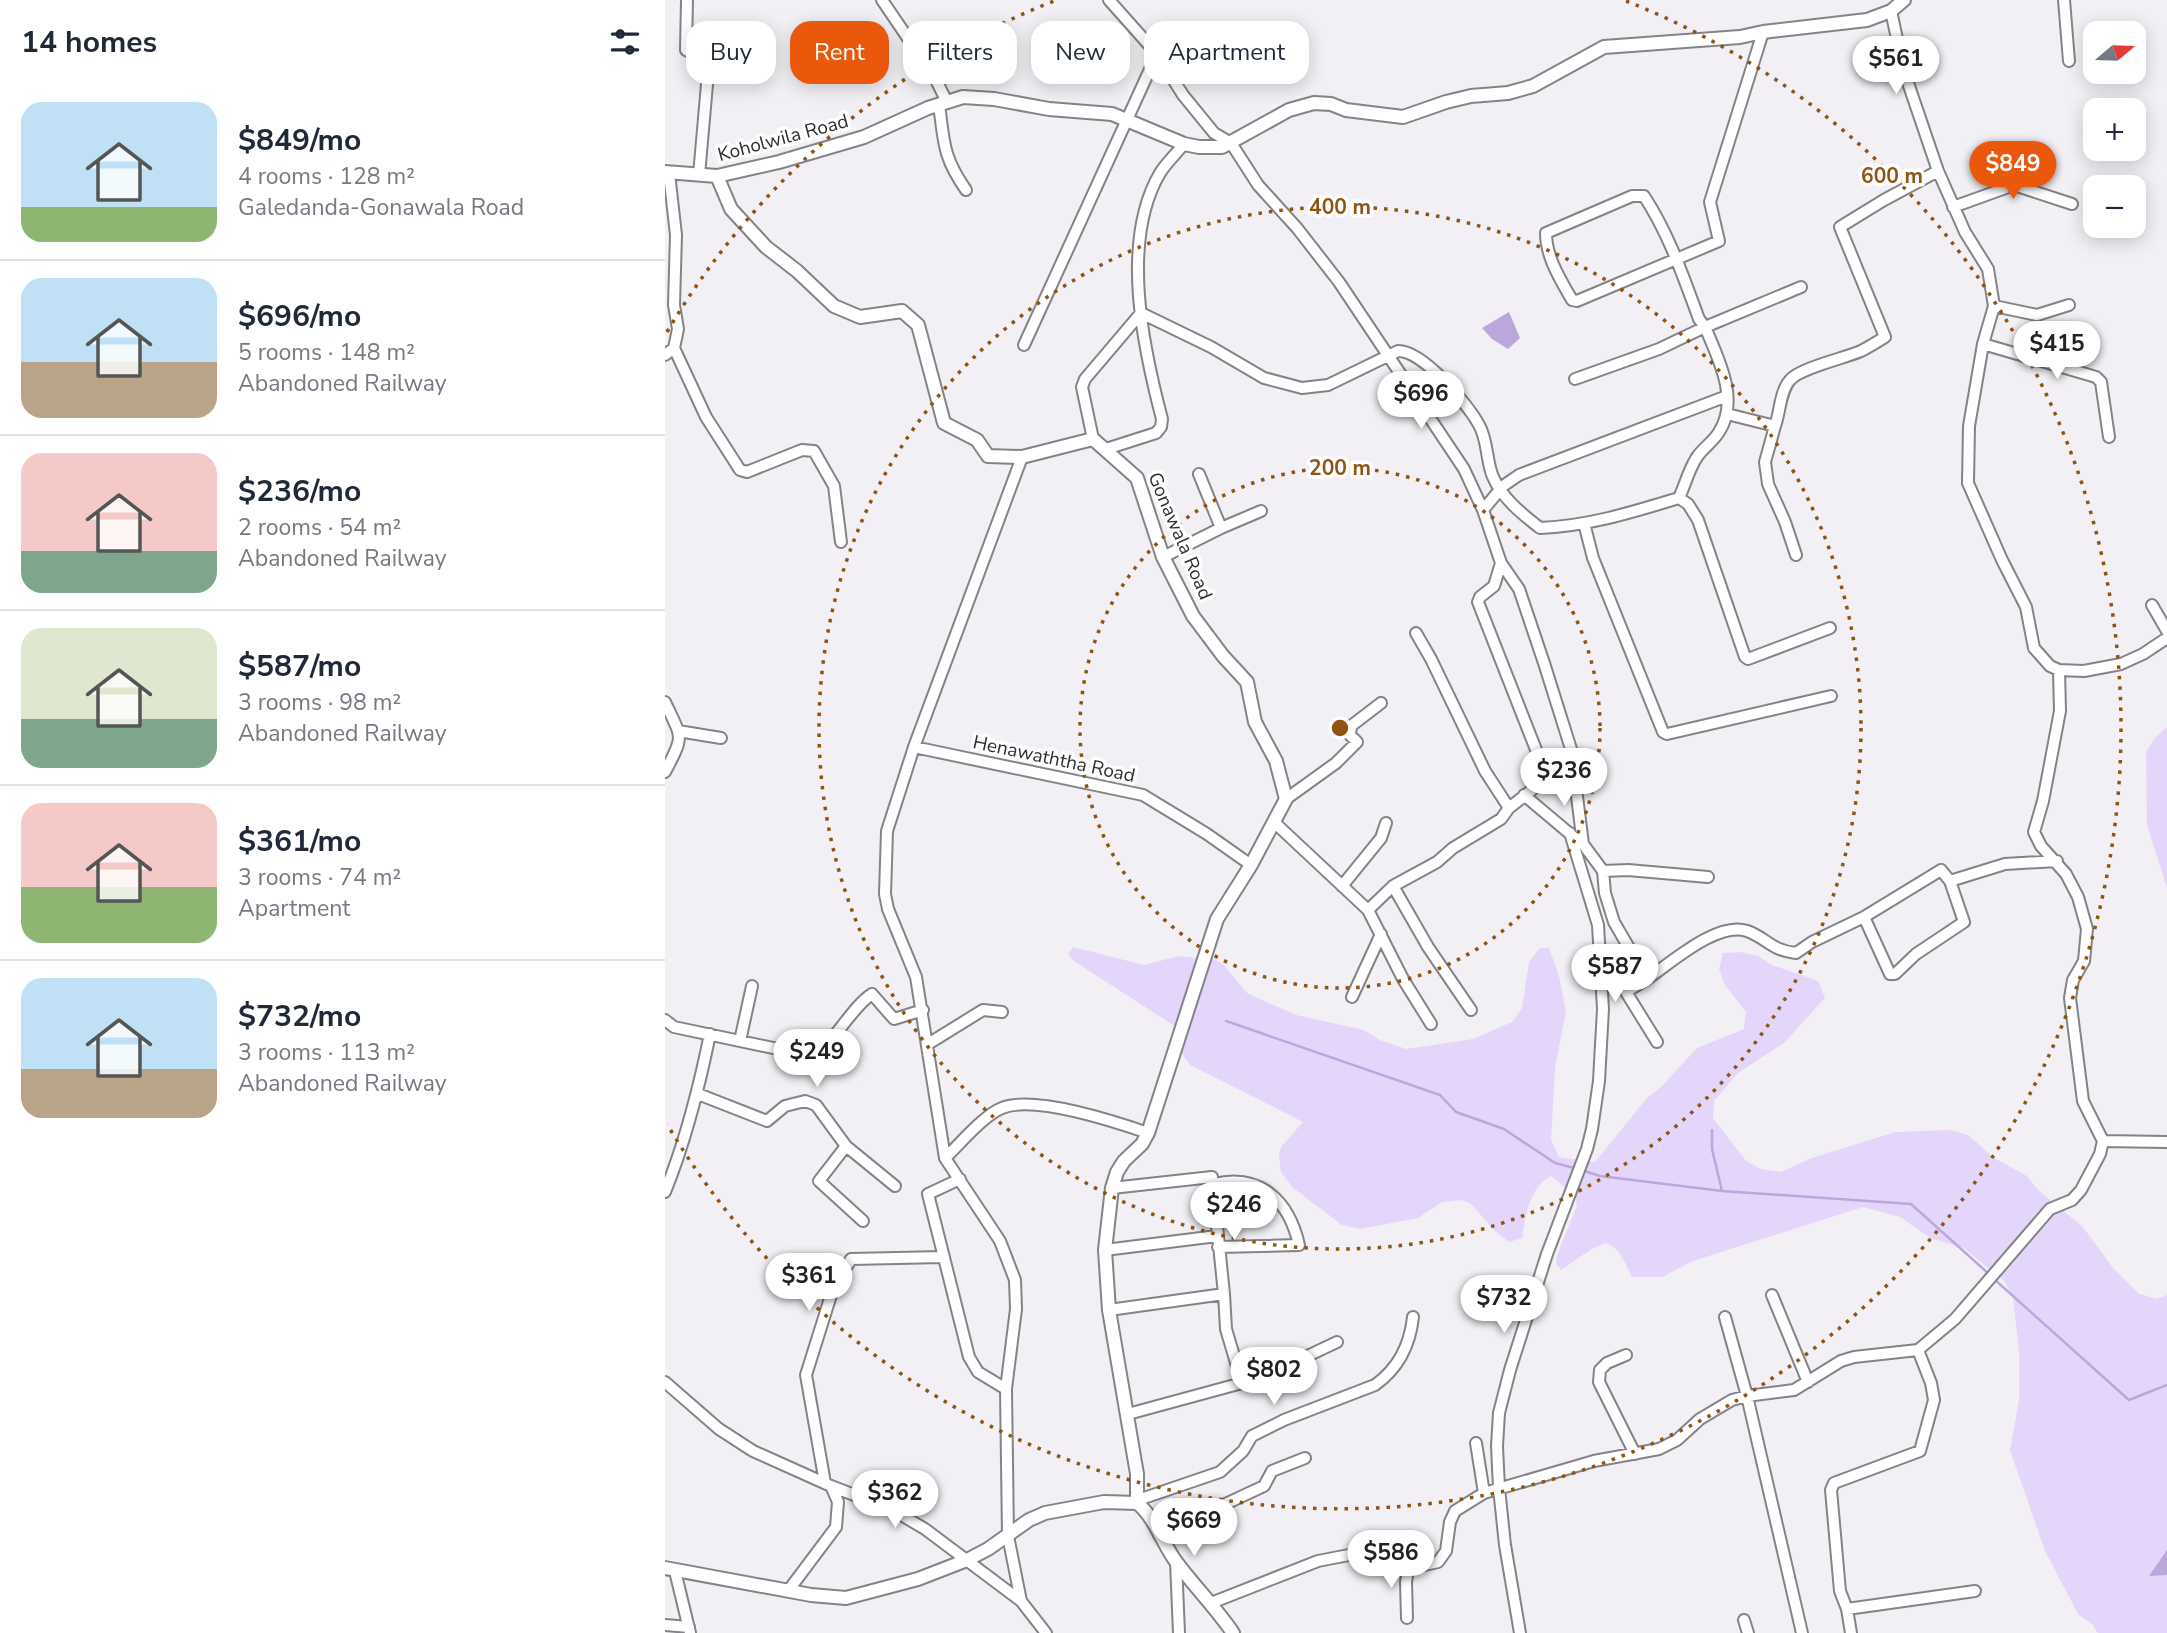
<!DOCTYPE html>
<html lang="en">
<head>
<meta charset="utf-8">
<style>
	:root { --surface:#fff; --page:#f6f6f7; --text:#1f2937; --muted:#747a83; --line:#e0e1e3; --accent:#ea580c }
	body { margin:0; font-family:"Nunito Sans",sans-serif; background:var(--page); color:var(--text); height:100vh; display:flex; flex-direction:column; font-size:26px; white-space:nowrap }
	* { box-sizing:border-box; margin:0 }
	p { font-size:23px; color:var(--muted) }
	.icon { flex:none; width:38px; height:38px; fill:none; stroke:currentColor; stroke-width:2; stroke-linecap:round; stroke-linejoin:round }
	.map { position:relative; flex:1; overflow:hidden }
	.panel { display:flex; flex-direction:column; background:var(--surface); width:665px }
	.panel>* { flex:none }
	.banner { position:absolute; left:21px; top:21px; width:665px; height:63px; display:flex; gap:14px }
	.needle { width:46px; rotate:71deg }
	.fabs { position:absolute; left:1418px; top:21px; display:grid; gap:14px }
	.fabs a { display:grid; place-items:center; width:63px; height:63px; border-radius:14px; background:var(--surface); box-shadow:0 4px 18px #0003; font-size:35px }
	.price { position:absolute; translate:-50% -60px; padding:0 16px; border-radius:24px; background:#fff; color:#222; font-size:23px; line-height:46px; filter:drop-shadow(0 2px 4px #0008) }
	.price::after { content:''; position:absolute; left:50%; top:42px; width:21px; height:16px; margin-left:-10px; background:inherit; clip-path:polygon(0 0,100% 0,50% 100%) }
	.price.active { background:var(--accent); color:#fff }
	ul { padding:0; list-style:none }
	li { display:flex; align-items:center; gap:21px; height:175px; padding:0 21px }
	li+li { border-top:2px solid var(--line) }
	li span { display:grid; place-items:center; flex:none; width:196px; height:140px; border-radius:21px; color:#555 }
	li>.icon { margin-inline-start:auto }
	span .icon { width:84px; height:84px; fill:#fffc; stroke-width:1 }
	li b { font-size:30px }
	h2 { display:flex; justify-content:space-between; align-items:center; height:84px; padding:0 21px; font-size:30px }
	.tag { padding:0 24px; border-radius:21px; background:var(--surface); box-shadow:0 4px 18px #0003; font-size:24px; line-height:63px }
	.tag.active { background:var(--accent); color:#fff }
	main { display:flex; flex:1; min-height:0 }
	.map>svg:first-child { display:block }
	.green { fill:#e4d6fb }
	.water { fill:#bba7dc }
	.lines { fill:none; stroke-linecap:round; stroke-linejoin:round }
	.stream { stroke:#bba7dc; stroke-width:2.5 }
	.minor-casing { stroke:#848387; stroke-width:14 }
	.tertiary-casing { stroke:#848387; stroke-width:16 }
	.minor { stroke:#fff; stroke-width:10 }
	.tertiary { stroke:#fff; stroke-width:12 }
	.ring { fill:none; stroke:#8f5411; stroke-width:3.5; stroke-dasharray:3.5 7 }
	.labels { text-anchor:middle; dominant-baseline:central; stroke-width:7; stroke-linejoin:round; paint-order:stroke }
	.street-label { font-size:19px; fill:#2e2e2f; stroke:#fefeff }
	.centre { fill:#8f5411; stroke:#fefeff; stroke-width:3.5 }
	.ring-label { font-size:21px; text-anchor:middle; font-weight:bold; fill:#8f5411; stroke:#fefeff; stroke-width:7; stroke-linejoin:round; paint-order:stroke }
</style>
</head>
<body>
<main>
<section class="panel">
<h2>14 homes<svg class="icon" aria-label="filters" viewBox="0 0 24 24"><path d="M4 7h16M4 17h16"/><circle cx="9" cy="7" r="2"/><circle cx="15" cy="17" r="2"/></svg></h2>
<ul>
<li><span style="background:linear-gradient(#bfe0f5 75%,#8fb573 0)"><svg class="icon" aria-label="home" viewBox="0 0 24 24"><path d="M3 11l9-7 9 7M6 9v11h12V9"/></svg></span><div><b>$849/mo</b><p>4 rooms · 128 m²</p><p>Galedanda-Gonawala Road</p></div></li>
<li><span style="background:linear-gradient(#bfe0f5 60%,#b9a48a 0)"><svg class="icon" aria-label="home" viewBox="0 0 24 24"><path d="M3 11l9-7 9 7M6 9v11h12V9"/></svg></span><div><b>$696/mo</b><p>5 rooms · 148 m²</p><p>Abandoned Railway</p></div></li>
<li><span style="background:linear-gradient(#f6c9c9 70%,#7fa58c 0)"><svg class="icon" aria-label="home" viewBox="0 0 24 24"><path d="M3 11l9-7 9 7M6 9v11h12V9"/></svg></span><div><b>$236/mo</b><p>2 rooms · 54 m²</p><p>Abandoned Railway</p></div></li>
<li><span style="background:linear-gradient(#dfe7d0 65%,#7fa58c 0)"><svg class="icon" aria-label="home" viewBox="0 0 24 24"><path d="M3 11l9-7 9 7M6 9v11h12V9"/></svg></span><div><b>$587/mo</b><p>3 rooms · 98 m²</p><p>Abandoned Railway</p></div></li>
<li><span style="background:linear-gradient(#f6c9c9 60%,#8fb573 0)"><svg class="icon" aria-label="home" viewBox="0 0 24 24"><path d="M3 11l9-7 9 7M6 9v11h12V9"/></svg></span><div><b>$361/mo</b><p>3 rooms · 74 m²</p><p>Apartment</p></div></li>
<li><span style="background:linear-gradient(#bfe0f5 65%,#b9a48a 0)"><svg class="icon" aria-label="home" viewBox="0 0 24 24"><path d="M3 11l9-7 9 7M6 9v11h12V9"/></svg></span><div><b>$732/mo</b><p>3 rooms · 113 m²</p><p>Abandoned Railway</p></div></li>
</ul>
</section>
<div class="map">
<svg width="1502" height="1633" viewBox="0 0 1502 1633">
	<rect width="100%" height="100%" fill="#f2f0f4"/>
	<!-- green -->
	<path class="green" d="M1502 727V888L1482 825 1481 752 1490 738Z
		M408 947 479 965 514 956 551 960 559 965 582 993 590 997 631 1015 699 1030 715 1040 741 1049 808 1039 847 1022 857 1008 864 962 875 948H884L894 976 901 1011 890 1068 886 1140 894 1157 930 1162 982 1098 996 1087 1032 1048 1079 1029 1081 1012 1060 985 1054 969 1058 953 1075 952 1093 956 1107 965 1153 981 1160 998 1119 1043 1073 1073 1049 1101 1048 1118 1081 1161 1096 1169 1116 1172 1147 1158 1230 1132 1285 1130 1303 1135 1329 1158 1362 1176 1373 1190 1417 1226 1449 1269 1474 1294 1492 1299 1502 1295V1633H1433L1427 1624 1413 1614 1380 1551 1345 1450 1354 1400V1352L1348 1298 1340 1282 1299 1248 1265 1238 1235 1217 1198 1207 1028 1261 997 1277H967C960 1264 956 1249 941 1243L925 1250 896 1270 891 1263 892 1255 912 1206 910 1196 886 1176C865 1186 860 1217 857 1238L844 1242 830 1231 805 1203 795 1200 777 1202 753 1218 695 1229 677 1225 627 1187 616 1172 614 1156 616 1147 638 1122 525 1065 516 1052 508 1025 409 961 403 954Z"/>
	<!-- water -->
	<path class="water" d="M844 312 855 338 843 349 827 339 817 328Z
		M1502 1550V1575L1484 1576Z"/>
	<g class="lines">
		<!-- stream -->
		<path class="stream" d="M561 1021 775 1095 791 1112 839 1129 890 1163 909 1168
			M1047 1130V1149L1057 1191
			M916 1170 935 1176 1057 1191 1246 1204 1324 1274
			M1329 1279 1464 1400 1502 1385"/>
		<!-- minor casing -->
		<g class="minor-casing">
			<path id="minor" d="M22 0 21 50 40 61 43 73 34 175
				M217 0 270 78 282 102
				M444 0 492 54 518 95 549 133 566 143 593 185 632 228 674 282 799 469 818 510 836 563 854 589 879 663 906 749 918 844 938 871 940 893 949 922 982 979C1006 963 1052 921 1082 931 1102 938 1105 950 1131 953L1147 942 1199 917 1276 870 1285 881 1340 864 1392 861
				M1399 0 1404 61
				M1226 11 1239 71 1273 171 1300 232 1323 269 1329 306 1318 344 1304 426 1303 483 1337 560 1361 607 1369 648 1385 666 1394 670 1419 671 1456 664 1478 654 1502 638
				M1098 32 1045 202 1054 241 912 301 907 300C895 279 881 257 881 233L967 196H979C1004 234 1018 276 1034 319L1040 327 1136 287
				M274 104C279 143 278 157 301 190
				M1288 207 1349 185 1407 204
				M1329 306 1372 315 1404 305
				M1318 344 1431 377 1436 382 1444 437
				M359 345 492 54
				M9 348 41 417 75 470 82 472 137 450 149 451 169 486 176 542
				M0 355 9 348 13 329 9 305 11 235 4 173
				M1062 414 1110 426 1100 462 1103 484 1120 522 1131 555
				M1110 426C1115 413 1115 391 1125 380 1135 368 1180 358 1196 351 1204 347 1212 342 1220 337L1175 227 1219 200 1273 171
				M428 439 417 387 420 379 476 313 546 347 599 378 637 388 663 385 733 351C757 350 803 404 814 425 823 440 821 461 828 477 837 498 857 514 875 528 924 526 968 512 1014 498 1020 485 1024 469 1032 457 1038 448 1048 442 1054 432 1075 400 1053 358 1040 327L994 349 910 379
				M441 449 491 433 496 427 497 419C478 347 455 241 495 173 501 163 511 154 519 144
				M357 457 249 747 222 831 220 894 223 909 251 977 280 1158 335 1241 350 1280 351 1309 341 1389 343 1536 356 1601 381 1633
				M1014 498 1023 504 1033 520 1080 657 1083 659 1165 628
				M818 510 838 486 854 475 1062 396
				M919 523 928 558 998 732 1002 734 1166 696
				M556 528 596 511
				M498 557 556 528 534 474
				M1487 605 1502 631
				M751 633 766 659 820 771 844 808
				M0 702C17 739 20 734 0 772
				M13 731 56 738
				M249 747 478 795 542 834 586 865
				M859 795 910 838
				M621 799 671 763 692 742 685 735 686 726 716 703
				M610 823 703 910 728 886 772 862 788 848 836 819 844 808 873 785 877 776V765L813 602 815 597 829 586 836 563
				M938 871 963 870 1043 877
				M677 886 716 838 721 823
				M728 886 763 947 806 1010
				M703 910 738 979 766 1024
				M1199 917 1225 974H1230L1251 954 1299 922 1285 881
				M982 979 961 992 992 1042
				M687 997 716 934
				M0 1020 9 1027 146 1056C167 1048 185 1008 207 994L229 1019 258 1010
				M75 1041 87 986
				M263 1044 318 1010 337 1012
				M33 1094 102 1121 120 1106 140 1101 151 1105 181 1146 230 1186
				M1438 1141 1502 1142
				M181 1146 154 1181 198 1221
				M280 1158C295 1144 319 1115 337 1108 369 1095 451 1122 483 1133
				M295 1179 263 1194 304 1357 313 1372 341 1389
				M549 1184C596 1173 624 1201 634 1245L553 1247
				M0 1192C21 1140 34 1088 45 1034
				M440 1250 552 1236
				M559 1294 561 1329 577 1383
				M1107 1295 1143 1382
				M444 1310 559 1294 547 1177 447 1188
				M1060 1317 1082 1396 1137 1633
				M961 1355 942 1363 935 1370 934 1382 970 1454
				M0 1382 54 1429 88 1451 166 1486 173 1502 171 1527 123 1591
				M463 1414 577 1383 615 1369 672 1342
				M811 1443 819 1493
				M160 1483 141 1375 167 1292 186 1259 278 1257
				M166 1486 228 1510 260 1529 356 1601
				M473 1500 555 1472 578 1451 587 1436 619 1420 710 1385C734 1368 745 1345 748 1317
				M494 1535 599 1486 607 1471 640 1458
				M511 1562 514 1633
				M10 1571 25 1633
				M546 1603 653 1561 689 1554 717 1550 734 1555 744 1564 755 1566 773 1562 781 1551 785 1522 790 1511 819 1493 929 1461 994 1449 1012 1440 1035 1419 1067 1400 1082 1396 1129 1390 1176 1361 1189 1357 1253 1350 1290 1319 1385 1209 1407 1200 1416 1190 1435 1154 1438 1141 1418 1101 1405 998 1408 980 1419 961 1422 929 1413 897 1401 874 1376 846 1369 832 1378 801 1395 711 1394 670
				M1182 1609 1310 1591
				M742 1618 741 1582 744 1564
				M1079 1620 1083 1633
				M0 1625 24 1627
				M855 1633 840 1545 834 1488 832 1446 834 1413 845 1370 882 1254 922 1149 927 1129 934 1081 938 1009 933 925 905 833
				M1186 1633 1182 1609 1175 1591 1166 1490 1169 1483 1255 1451 1269 1400 1266 1383 1253 1350"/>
		</g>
		<!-- tertiary casing -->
		<g class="tertiary-casing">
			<path id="tertiary" d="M0 172 52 176 114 162 199 137 263 108 298 97 329 99 384 109 447 114 519 144 534 147H557L624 110 649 103 666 104 681 110 738 117 781 102 806 96 843 93 868 86 939 47 1075 37 1098 32 1202 20 1226 11 1239 0
				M52 176 66 209 101 247 132 271 169 306 195 317 237 311 253 325 279 423 312 440 323 456 357 457 428 439 472 478 498 557 528 616 558 656 582 682 590 722 611 761 621 799 586 865 552 919 483 1133 477 1144 459 1161 452 1172 447 1188 440 1250 444 1310 472 1474V1503
				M472 1503C490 1517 498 1545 512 1563 530 1587 551 1608 568 1633
				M0 1568 146 1595 181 1598 253 1579 302 1560 323 1549 364 1520 380 1513 439 1502 472 1503"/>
		</g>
		<!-- minor -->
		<use href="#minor" class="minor"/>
		<!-- tertiary -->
		<use href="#tertiary" class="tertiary"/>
	</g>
	<!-- distance rings -->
	<g class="ring">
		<circle cx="675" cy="728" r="260"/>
		<circle cx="675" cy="728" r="521"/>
		<path d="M2 332A781 781 0 0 1 389 1M961 1A781 781 0 1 1 2 1124"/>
	</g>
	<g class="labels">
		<!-- street labels -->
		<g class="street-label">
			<text transform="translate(118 138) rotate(-15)">Koholwila Road</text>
			<text transform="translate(515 536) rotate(67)">Gonawala Road</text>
			<text transform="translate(389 759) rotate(12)">Henawaththa Road</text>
		</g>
	</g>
	<circle cx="675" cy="728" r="10" class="centre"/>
	<g class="ring-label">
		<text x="1227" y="183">600 m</text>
		<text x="675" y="214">400 m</text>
		<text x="675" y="475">200 m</text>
	</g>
</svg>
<div class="fabs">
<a><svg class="needle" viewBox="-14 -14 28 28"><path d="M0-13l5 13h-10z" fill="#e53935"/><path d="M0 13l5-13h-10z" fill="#747a83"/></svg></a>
<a>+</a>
<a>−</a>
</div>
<b class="price" style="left:1231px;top:96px">$561</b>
<b class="price active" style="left:1348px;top:201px">$849</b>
<b class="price" style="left:1392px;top:381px">$415</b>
<b class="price" style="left:756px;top:431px">$696</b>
<b class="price" style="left:899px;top:808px">$236</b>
<b class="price" style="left:950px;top:1004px">$587</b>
<b class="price" style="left:152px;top:1089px">$249</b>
<b class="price" style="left:569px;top:1242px">$246</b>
<b class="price" style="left:144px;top:1313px">$361</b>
<b class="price" style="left:839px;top:1335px">$732</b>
<b class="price" style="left:609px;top:1407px">$802</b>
<b class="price" style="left:230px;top:1530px">$362</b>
<b class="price" style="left:529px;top:1558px">$669</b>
<b class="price" style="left:726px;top:1590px">$586</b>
<div class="banner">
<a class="tag">Buy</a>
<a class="tag active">Rent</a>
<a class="tag">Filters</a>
<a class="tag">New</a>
<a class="tag">Apartment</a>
</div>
</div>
</main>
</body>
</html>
